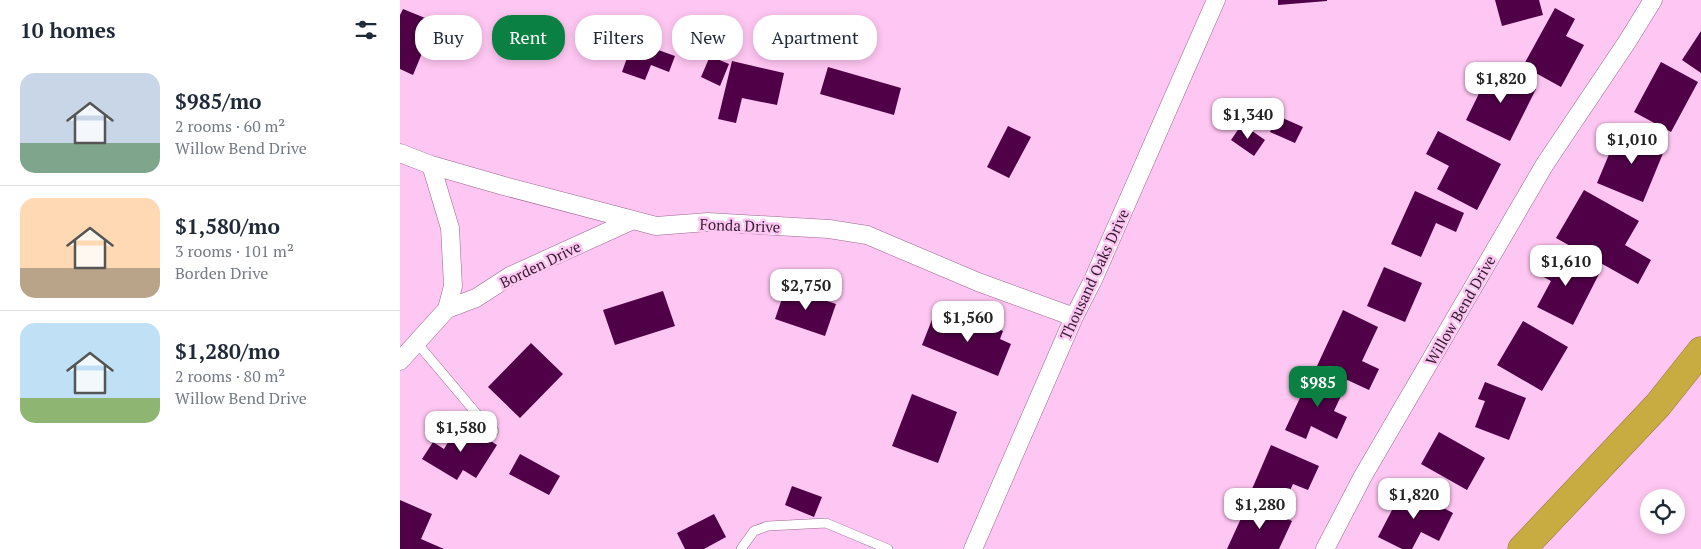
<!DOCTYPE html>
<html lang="en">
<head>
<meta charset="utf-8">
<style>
	:root { --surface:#fff; --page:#f6f6f7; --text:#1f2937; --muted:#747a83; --line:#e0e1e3; --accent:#0b8043 }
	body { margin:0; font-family:"PT Serif",serif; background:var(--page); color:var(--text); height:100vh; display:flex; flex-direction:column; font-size:19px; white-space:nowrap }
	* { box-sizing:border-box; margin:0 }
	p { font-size:16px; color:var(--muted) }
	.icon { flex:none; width:28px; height:28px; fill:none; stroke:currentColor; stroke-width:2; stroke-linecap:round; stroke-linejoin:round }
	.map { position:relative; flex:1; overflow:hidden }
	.sheet { display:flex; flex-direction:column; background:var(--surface); width:400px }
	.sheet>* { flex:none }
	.banner { position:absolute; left:15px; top:15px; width:475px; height:45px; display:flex; gap:10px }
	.fabs { position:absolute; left:1240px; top:489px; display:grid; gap:10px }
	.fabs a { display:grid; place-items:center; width:45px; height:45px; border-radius:50%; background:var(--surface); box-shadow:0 2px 8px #0003; font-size:25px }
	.price { position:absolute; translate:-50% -42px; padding:0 11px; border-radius:10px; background:#fff; color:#222; font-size:16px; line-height:32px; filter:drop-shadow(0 1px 2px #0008) }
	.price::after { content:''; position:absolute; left:50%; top:30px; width:15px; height:11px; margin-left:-8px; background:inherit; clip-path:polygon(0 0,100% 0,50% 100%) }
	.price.active { background:var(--accent); color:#fff }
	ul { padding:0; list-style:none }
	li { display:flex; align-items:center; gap:15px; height:125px; padding:0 20px }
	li+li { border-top:1px solid var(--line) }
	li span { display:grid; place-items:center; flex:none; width:140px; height:100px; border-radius:15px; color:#555 }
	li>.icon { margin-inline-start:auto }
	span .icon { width:60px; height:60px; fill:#fffc; stroke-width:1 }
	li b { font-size:21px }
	h2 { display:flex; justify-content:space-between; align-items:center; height:60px; padding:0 20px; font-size:21px }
	.pill { padding:0 18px; border-radius:20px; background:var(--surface); box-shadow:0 2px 8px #0003; font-size:18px; line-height:45px }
	.pill.active { background:var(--accent); color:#fff }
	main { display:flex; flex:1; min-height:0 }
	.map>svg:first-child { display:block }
	.building { fill:#4f0046 }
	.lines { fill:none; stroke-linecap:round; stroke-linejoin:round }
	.lane-casing { stroke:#99678f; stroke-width:10 }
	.street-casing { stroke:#99678f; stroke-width:19 }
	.highway-casing { stroke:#947a3a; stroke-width:29 }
	.lane { stroke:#fff; stroke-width:9 }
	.street { stroke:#fff; stroke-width:18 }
	.highway { stroke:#c8ac41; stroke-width:28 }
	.labels { text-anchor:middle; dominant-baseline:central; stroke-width:5; stroke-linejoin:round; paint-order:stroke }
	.street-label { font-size:15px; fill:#321d2e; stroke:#fec6f2 }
</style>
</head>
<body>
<main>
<section class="sheet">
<h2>10 homes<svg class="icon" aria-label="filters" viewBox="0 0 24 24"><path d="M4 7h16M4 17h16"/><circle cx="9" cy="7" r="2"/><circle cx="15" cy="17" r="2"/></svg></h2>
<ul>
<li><span style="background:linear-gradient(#c9d6e8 70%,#7fa58c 0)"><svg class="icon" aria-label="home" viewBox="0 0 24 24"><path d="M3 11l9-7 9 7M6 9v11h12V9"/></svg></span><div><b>$985/mo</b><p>2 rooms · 60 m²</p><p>Willow Bend Drive</p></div></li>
<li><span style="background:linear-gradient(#ffd9b3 70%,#b9a48a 0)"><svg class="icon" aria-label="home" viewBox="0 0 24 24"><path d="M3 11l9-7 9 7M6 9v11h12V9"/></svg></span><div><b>$1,580/mo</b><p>3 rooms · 101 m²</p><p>Borden Drive</p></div></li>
<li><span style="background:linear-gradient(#bfe0f5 75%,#8fb573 0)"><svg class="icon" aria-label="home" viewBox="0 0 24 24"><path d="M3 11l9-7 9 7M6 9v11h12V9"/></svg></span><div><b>$1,280/mo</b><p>2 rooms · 80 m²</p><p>Willow Bend Drive</p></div></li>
</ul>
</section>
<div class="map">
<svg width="1301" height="549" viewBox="0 0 1301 549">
	<rect width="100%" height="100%" fill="#fec6f2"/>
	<!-- building -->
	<path class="building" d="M878 0H927V1L878 5Z
		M1095 0H1139L1143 15 1102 26Z
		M1155 8 1175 19 1166 36 1184 45 1161 87 1123 66Z
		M3 9 35 22 13 75 0 69V15Z
		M1301 31V73L1282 60Z
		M233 41 275 56 269 72 251 65 245 80 222 72Z
		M310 56 329 64 320 86 301 77Z
		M332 61 384 73 377 105 342 98 336 123 318 119Z
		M1261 62 1298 82 1271 132 1234 112Z
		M428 67 501 88 494 115 420 94Z
		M1092 67 1136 89 1110 141 1066 120Z
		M878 116 903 127 895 143 870 132Z
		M842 124 865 140 854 156 831 140Z
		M608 126 631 137 609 178 587 167Z
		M1220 128 1266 146 1243 202 1197 183Z
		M1038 131 1101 164 1077 210 1037 189 1049 166 1026 154Z
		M1184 190 1239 221 1225 245 1251 260 1238 284 1156 238Z
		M1015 191 1064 213 1056 232 1036 223 1021 257 991 244Z
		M1150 250 1199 274 1173 325 1137 307 1151 281 1138 274Z
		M984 267 1022 283 1005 322 967 306Z
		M386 287 436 304 425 336 375 319Z
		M263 291 275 326 215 345 203 310Z
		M943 310 978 327 962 361 979 369 969 390 917 366Z
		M535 312 572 327 575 319 603 331 600 339 611 344 598 376 522 345Z
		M1123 321 1168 347 1142 391 1097 365Z
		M131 343 163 374 120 418 88 387Z
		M913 370 946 385 934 411 947 417 937 439 911 426 906 439 885 430Z
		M1085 382 1126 398 1109 440 1075 427 1085 401 1078 399Z
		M512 394 557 412 538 463 492 446Z
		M60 422 97 445 76 478 63 470 57 480 22 459 33 442 44 449Z
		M1039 432 1085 458 1067 490 1021 464Z
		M871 445 919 466 908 490 893 484 884 503 852 489Z
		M120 454 160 476 149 495 109 474Z
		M392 486 422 497 414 517 385 505Z
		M1004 487 1053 513 1039 541 1021 532 1012 549H1002L978 537Z
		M0 500 32 514 21 539 44 549H0Z
		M849 501 892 521 879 549H827Z
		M314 514 326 537 304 549H285L277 533Z"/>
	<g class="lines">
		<!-- lane casing -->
		<g class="lane-casing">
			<path id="lane" d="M17 343 76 413 94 431
				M341 549 354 531 368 526 426 523 488 549"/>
		</g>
		<!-- street casing -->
		<g class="street-casing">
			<path id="street" d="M0 153 31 165 104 186 256 226 308 222 429 229 467 235 578 282 674 317
				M31 165 50 228 53 286 47 309
				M0 361 47 309 76 298 110 276 233 220
				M573 549 674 317 693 280 816 0
				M925 549 963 476 1145 164 1227 42 1253 0"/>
		</g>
		<!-- highway casing -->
		<g class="highway-casing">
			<path id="highway" d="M1122 549 1258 405 1301 351"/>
		</g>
		<!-- lane -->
		<use href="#lane" class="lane"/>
		<!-- street -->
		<use href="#street" class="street"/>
		<!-- highway -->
		<use href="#highway" class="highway"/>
	</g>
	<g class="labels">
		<!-- street labels -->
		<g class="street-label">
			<text transform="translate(340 225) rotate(2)">Fonda Drive</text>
			<text transform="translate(140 264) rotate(-26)">Borden Drive</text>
			<text transform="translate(694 274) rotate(-65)">Thousand Oaks Drive</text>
			<text transform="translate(1060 310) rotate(-60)">Willow Bend Drive</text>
		</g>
	</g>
</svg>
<div class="fabs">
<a><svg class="icon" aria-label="locate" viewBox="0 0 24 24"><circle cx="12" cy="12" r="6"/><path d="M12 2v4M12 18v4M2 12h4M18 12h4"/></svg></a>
</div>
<b class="price" style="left:1101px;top:104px">$1,820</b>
<b class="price" style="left:848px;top:140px">$1,340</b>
<b class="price" style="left:1232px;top:165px">$1,010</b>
<b class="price" style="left:1166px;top:287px">$1,610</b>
<b class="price" style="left:406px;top:311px">$2,750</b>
<b class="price" style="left:568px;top:343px">$1,560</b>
<b class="price active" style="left:918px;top:408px">$985</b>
<b class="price" style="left:61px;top:453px">$1,580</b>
<b class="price" style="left:1014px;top:520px">$1,820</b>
<b class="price" style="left:860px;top:530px">$1,280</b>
<div class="banner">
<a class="pill">Buy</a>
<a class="pill active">Rent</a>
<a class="pill">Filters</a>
<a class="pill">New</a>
<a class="pill">Apartment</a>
</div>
</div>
</main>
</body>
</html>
